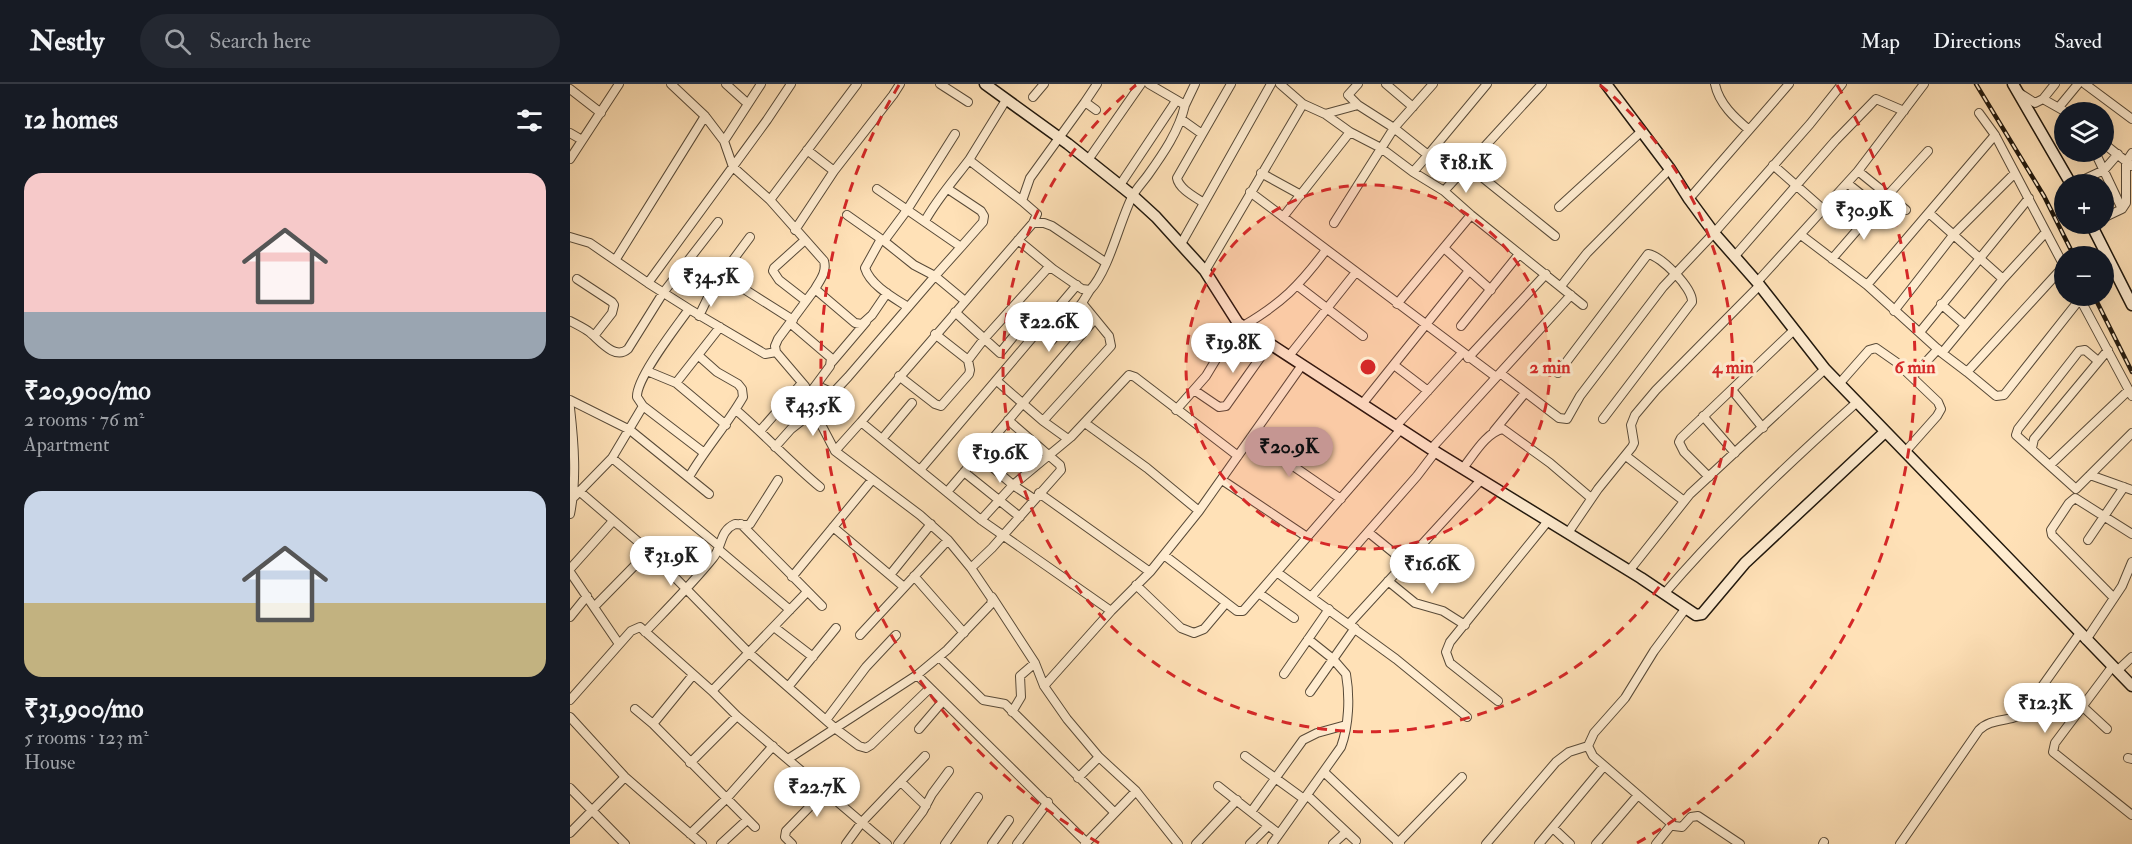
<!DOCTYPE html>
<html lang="en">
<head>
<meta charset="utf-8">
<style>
	:root { --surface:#171b24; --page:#242831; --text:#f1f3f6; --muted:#9ea1a6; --line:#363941; --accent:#c59692 }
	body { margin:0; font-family:"IM FELL Double Pica",serif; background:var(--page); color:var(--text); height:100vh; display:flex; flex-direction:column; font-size:22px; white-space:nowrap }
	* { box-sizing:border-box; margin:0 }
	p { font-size:20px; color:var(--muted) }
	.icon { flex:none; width:33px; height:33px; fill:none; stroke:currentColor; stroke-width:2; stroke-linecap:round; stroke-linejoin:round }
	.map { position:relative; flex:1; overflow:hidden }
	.sheet { display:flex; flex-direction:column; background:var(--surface); width:570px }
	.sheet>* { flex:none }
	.tools { position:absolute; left:1484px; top:18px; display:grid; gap:12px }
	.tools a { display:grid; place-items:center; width:60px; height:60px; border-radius:50%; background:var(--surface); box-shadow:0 6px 24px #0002; font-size:30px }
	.price { position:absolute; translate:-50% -51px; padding:0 14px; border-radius:21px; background:#fff; color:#222; font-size:20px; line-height:39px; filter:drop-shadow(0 2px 3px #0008) }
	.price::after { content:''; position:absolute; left:50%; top:36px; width:18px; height:14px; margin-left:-9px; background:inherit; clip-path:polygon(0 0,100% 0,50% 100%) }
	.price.on { background:var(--accent); color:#111 }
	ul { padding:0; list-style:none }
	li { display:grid; align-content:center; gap:12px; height:318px; padding:0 24px }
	li span { display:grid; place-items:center; height:186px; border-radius:18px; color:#555 }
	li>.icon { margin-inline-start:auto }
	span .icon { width:108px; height:108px; fill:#fffc; stroke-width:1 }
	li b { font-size:26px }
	h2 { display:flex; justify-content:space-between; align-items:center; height:72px; padding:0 24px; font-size:26px }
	header { display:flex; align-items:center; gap:36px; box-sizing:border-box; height:84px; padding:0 30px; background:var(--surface); border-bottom:2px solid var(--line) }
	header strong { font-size:28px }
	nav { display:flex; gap:33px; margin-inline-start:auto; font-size:21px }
	.search { width:420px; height:54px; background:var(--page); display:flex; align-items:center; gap:15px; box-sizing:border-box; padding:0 21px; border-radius:33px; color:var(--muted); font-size:22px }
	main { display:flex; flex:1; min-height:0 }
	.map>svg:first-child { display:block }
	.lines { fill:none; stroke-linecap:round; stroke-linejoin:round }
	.street-casing { stroke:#584a38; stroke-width:10 }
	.secondary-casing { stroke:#21180d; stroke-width:13 }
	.street { stroke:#ffecd0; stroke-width:8 }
	.secondary { stroke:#ffecd0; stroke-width:10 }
	.rail-casing { stroke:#21180d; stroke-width:4.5 }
	.rail { stroke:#ffecd0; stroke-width:2; stroke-dasharray:7; stroke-linecap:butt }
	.ring { fill:none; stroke:#d62828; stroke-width:3; stroke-dasharray:10 8 }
	.centre { fill:#d62828; stroke:#ffecd0; stroke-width:3 }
	.ring-label { font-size:18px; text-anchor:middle; font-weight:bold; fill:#d62828; stroke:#ffecd0; stroke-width:6; stroke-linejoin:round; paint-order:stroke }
</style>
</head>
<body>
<header>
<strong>Nestly</strong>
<div class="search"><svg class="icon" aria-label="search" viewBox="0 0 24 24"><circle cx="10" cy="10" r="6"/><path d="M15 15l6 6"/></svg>Search here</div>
<nav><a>Map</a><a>Directions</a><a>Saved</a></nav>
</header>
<main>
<section class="sheet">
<h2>12 homes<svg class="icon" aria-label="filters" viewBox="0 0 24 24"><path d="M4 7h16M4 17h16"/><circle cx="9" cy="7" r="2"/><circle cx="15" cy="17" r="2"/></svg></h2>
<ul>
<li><span style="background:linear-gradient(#f6c9c9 75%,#9aa5b1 0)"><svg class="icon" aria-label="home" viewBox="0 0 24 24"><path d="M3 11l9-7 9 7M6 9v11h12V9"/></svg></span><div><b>₹20,900/mo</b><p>2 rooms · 76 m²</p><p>Apartment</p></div></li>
<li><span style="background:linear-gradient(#c9d6e8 60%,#c2b280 0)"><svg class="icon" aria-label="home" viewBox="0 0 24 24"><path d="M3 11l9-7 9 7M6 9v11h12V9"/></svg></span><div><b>₹31,900/mo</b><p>5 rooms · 123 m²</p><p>House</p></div></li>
</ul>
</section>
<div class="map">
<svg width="1562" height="760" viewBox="0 0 1562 760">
	<rect width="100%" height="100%" fill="#ffe1b7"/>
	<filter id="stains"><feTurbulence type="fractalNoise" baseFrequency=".00333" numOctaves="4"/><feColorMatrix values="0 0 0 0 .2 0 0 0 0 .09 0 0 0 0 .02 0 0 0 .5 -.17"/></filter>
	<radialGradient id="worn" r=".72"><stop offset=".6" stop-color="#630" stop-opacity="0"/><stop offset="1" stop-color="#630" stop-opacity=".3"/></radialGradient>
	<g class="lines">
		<!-- street casing -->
		<g class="street-casing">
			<path id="street" d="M101 0 135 32 154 57 163 83 200 116 254 177C257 188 250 196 245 205
				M156 0 177 19
				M370 0 398 18
				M579 0 615 21 625 0
				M710 0 733 20 755 30 788 21 824 44 863 0
				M816 0 843 23
				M1145 0C1149 20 1165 34 1179 46
				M1515 0 1562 35
				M0 5 31 29
				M1451 10 1465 19 1473 15 1496 28
				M463 13 474 0
				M1473 15 1485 0
				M436 16 399 76 452 117
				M515 18 527 0
				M788 21 778 11 788 0
				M1489 23 1508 0
				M526 26 515 18 460 94 452 117 467 130 463 139 291 338 411 436 541 527
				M1409 29 1425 51 1494 182
				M755 30 780 48 811 64 843 88 874 107 901 131 1013 221
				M611 35 632 50
				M0 49 12 56
				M154 57 191 0
				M1533 59 1562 82
				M237 66 264 87
				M1525 68 1552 125
				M0 75 49 0
				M518 76 571 0
				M897 81 985 152
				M1203 81 1254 126
				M1288 87 1336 126
				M843 88 858 71
				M691 89 731 111
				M1277 99 1307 123 1358 67
				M1504 100 1534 86 1548 70
				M550 101 606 17
				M307 105 391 163 365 192 395 217
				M378 105 411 127 414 132 413 138 391 163
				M874 107 972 0
				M680 108 926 293
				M1119 115 1219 0
				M200 116 287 0
				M634 119C625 113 609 105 607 94L661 0
				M989 123 1072 47
				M1359 129 1433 195
				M277 131 311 155
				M713 133 780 48
				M1533 134 1552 125 1556 119V78L1562 69
				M355 137C367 115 384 96 399 76
				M463 139H474L482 142 535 178
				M764 139 824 44 858 71 917 0
				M225 146 264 87 323 11 330 0
				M1231 151 1297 201 1372 269 1397 288 1494 182
				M0 153 20 159 78 199 119 225C107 242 66 294 67 313L73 322 42 374 4 413
				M235 156 204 184 203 187 209 196 236 217
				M448 156 483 185
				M611 160 701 0
				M874 164 921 206
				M1164 173 1265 57 1306 15 1334 27
				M46 175 135 32
				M1262 175 1307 123
				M635 187 733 20
				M7 195 42 218 44 221 42 229 24 252
				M1187 198 1288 87 1354 0
				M78 199 197 36 221 0
				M1297 201 1425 51
				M728 202 793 252
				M991 202 1017 169 1100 85
				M174 205 223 236
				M1509 213 1562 312
				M827 220 901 131
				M1371 220 1395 241
				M338 223C324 214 300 201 295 184L311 155 314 157 337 126 385 50
				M119 225 195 270 206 268
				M1324 227 1384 150 1445 89
				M385 228 430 269 456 237 482 256 512 219 520 206
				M129 232 143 203 180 153
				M0 237C6 240 12 243 18 247 29 255 44 277 58 265L93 209 148 138
				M220 239 261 274 260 282 243 305
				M673 242C712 219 729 202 756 166
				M891 242 949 170
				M1350 248 1459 114
				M365 250 398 276 414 255 477 185H483L512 205 520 206C539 186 549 139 562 113 566 105 573 98 578 91 593 70 609 47 615 21
				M1372 269 1433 195 1476 148
				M719 272 786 188
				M898 274 976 190
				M1528 277 1515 266 1509 267 1448 345 1446 351 1506 405 1562 349
				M262 278 296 238
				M824 281 858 307
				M77 287 106 299 156 341
				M1397 288 1426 312 1434 311 1510 215
				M930 289 989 334 997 335 1010 312 1093 203 1144 149 1240 40 1272 0
				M988 289 1078 170C1091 172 1123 204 1122 218L1033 335
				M329 292 365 320 371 322 399 290 400 286 398 276
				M1342 293 1368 265
				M427 297 473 337 498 355
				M106 299 150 243
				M1269 300 1299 266 1306 264 1326 278 1368 318 1371 325 1367 332 1335 368
				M246 301 263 309 278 293 365 192 344 181 314 157
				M624 306 649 323 656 322 700 260
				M1162 306 1193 344
				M0 316 60 346 139 410
				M793 319 898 188
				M73 322 133 368
				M0 324C4 359 7 396 0 430
				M166 326C195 351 220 378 250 403
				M606 326 636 292 668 239
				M1133 332 1165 369
				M473 337 541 262 539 252 512 219
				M515 339 577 384 629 427
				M827 341 892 269
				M190 347 232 299
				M924 347 955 309
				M681 353 771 415
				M312 355 342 319
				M205 363 221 345 244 327 235 302 206 268 205 262 208 255 245 205 285 239 292 240 302 231 317 209
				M1462 364 1464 355 1538 266
				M861 365 1001 211
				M265 367 291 338
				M408 371 443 401 464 415
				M1056 372 1114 417
				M42 374 149 462
				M1480 381 1559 306
				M893 384C903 372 916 348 933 345L980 379 1021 414
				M350 386 507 201
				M394 388 450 433
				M1520 391 1562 406
				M119 393C135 365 157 341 173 313L172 305 168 300 147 288 129 272
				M1139 393 1114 368 1109 358 1111 354 1224 246
				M652 396 737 453
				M9 407 79 467 178 568 266 645 289 662 296 664 301 661 360 604
				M377 408 525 235
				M469 409 580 488
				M411 436 443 401 501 353 559 291 565 293 668 372
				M171 440 252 522
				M263 443 334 503
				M798 448 835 478
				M998 449 1028 405 1062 363 1064 359 1061 341 1065 331 1086 306 1190 201
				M1518 456 1554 403
				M148 465 220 526
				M594 471 667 527H673L831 345
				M401 484 422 464 491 386 490 381 438 336
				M0 485 43 437
				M1059 487 1120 410 1255 285
				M0 488 49 560
				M708 489 826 575 897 633
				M320 491 361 440
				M344 492 394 549
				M222 493 302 396
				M818 497 845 519 873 527 895 541
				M566 501 611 544 624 549 634 545 656 519
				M690 510 724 534
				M1094 510C1153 441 1219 379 1286 319
				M422 513 465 579 474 602 497 635 529 673 566 707 608 760
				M741 513 847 392 866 367
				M1544 514 1482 451 1481 446 1499 419 1505 414 1562 450
				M24 523 79 467
				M1116 524 1084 567 1055 614 1024 649 1018 662 1023 672 1104 742 1112 743 1121 733 1128 732 1170 760
				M0 533 17 512
				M779 540 911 396
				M204 543 243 573
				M75 548C98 524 122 500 143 474 153 462 149 447 165 440L177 441 180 440 208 396
				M290 551 378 456
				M1516 556 1552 502 1562 478
				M369 573 413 616 435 620 544 728
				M1542 583 1485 659 1483 668 1562 731
				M1547 587 1562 573
				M714 590 759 525
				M123 591 83 640 185 743
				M347 591 516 758
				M474 602 541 527 580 488 629 427 732 281
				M218 603 266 544
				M142 607 237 508
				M740 608 785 544
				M0 616 61 547 70 543 142 607 167 632 317 760
				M928 617 880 579 876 568 880 558 978 437
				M1512 622 1537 645
				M65 625 83 640
				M442 628 451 613 450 592 465 579
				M0 633 55 693 132 760
				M256 636 296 583 326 551
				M349 645 373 617
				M675 672 734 715
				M1558 674 1562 675
				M218 675 347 591 377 566 421 520 422 515 401 484 378 456 350 431 265 367 244 327
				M120 679 167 632
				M754 688 830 760
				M508 694 529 673
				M331 698 356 722
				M648 702 709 750
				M0 704 55 760
				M737 711 786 757
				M681 728 733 656 747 649 776 641
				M983 744 1000 760
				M0 749 55 693
				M120 750 156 715 203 662
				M151 760 177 736
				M222 760 215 753 216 747 255 707
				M276 760 292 738 355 672
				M328 760 353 727 362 710 379 687
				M375 760 408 713
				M422 760 439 736
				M447 760 478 718
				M515 760 566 707
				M626 760 667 716
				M680 760 698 742
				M702 760 771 663C779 641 780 613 776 590L763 575 738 555
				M763 760 776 748
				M827 760 892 693
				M916 760 986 678 999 668 1018 662
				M969 760 1034 682
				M1026 760 1068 711
				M1086 760 1102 740
				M1253 760 1254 758
				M1330 760 1409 646C1422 633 1441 639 1454 628L1510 549"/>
		</g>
		<!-- secondary casing -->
		<g class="secondary-casing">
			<path id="secondary" d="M415 0 498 60 562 111 586 133 635 187 668 239 861 365 1071 494 1126 531 1132 530 1175 479 1315 348
				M1036 0 1100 85 1119 115 1144 149 1187 198 1255 285 1562 602
				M1443 0 1501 100
				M1521 140 1562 221"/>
		</g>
		<!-- street -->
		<use href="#street" class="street"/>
		<!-- secondary -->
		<use href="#secondary" class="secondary"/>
		<!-- rail casing -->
		<g class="rail-casing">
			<path id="rail" d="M1406 0 1474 112 1504 172
				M1524 212 1562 288"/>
		</g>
		<!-- rail -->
		<use href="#rail" class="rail"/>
	</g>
	<!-- distance rings -->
	<circle cx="798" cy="283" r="182" fill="#d62828" fill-opacity=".12"/>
	<g class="ring">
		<circle cx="798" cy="283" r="182"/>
		<path d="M1030 1A365 365 0 1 1 566 1"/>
		<path d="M529 759A547 547 0 0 1 329 1M1267 1A547 547 0 0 1 1067 759"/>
	</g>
	<circle cx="798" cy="283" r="9" class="centre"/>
	<g class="ring-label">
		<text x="980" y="289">2 min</text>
		<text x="1163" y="289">4 min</text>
		<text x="1345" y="289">6 min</text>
	</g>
	<rect width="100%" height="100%" filter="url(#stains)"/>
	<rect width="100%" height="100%" fill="url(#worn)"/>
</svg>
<div class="tools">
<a><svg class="icon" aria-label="layers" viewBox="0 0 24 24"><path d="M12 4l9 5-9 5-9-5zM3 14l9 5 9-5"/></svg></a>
<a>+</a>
<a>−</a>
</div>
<b class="price" style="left:896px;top:110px">₹18.1K</b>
<b class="price" style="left:1294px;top:157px">₹30.9K</b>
<b class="price" style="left:141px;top:224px">₹34.5K</b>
<b class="price" style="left:479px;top:269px">₹22.6K</b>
<b class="price" style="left:663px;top:290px">₹19.8K</b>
<b class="price" style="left:243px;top:353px">₹43.5K</b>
<b class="price on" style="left:719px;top:394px">₹20.9K</b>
<b class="price" style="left:430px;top:400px">₹19.6K</b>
<b class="price" style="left:101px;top:503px">₹31.9K</b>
<b class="price" style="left:862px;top:511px">₹16.6K</b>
<b class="price" style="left:1475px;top:650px">₹12.3K</b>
<b class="price" style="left:247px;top:734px">₹22.7K</b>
</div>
</main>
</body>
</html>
